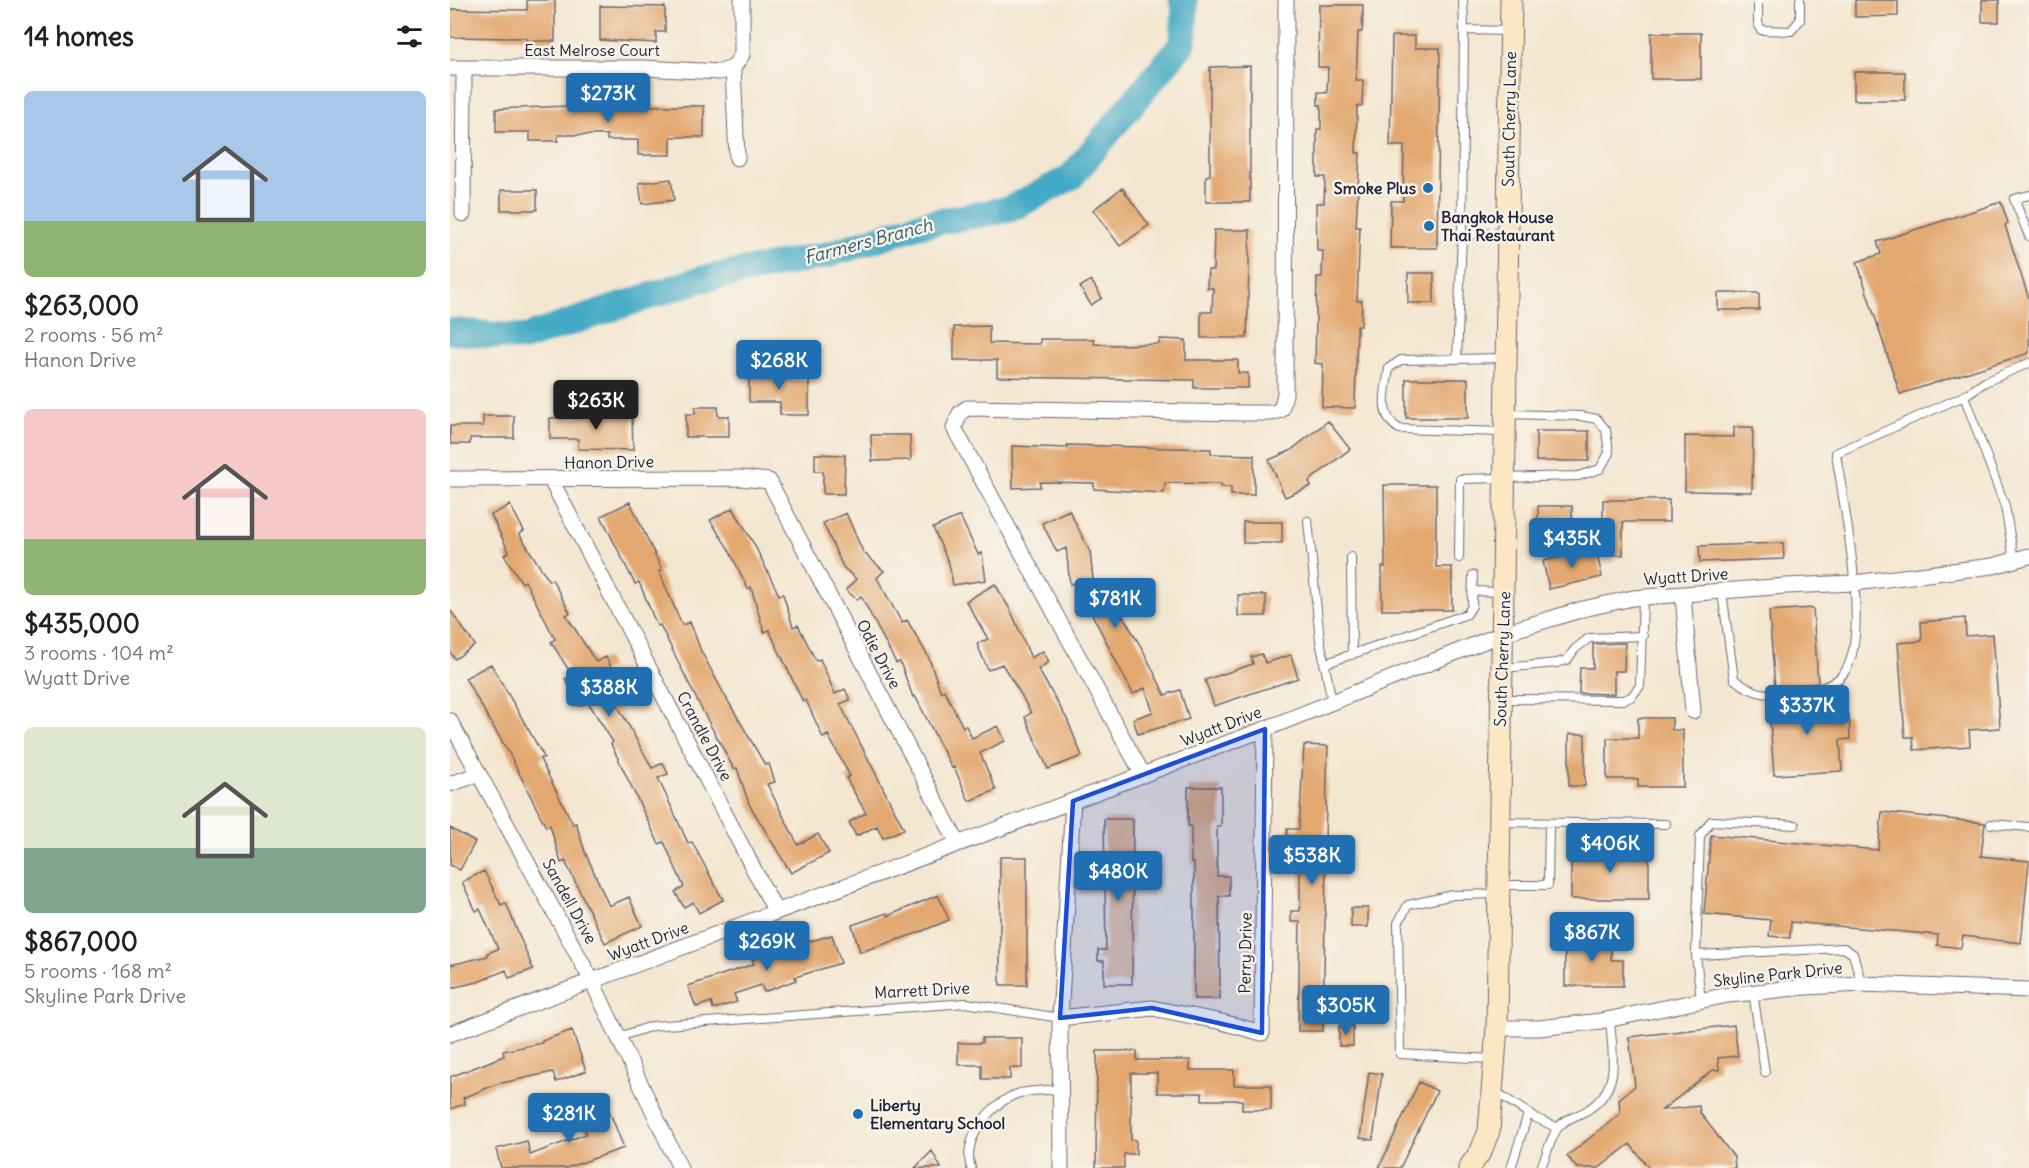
<!DOCTYPE html>
<html lang="en">
<head>
<meta charset="utf-8">
<style>
	:root { --surface:#fff; --page:#f6f6f6; --text:#202124; --muted:#757577; --accent:#1f6fb2 }
	body { margin:0; font-family:Delius,sans-serif; background:var(--page); color:var(--text); height:100vh; display:flex; flex-direction:column; font-size:22px; white-space:nowrap }
	* { box-sizing:border-box; margin:0 }
	p { font-size:20px; color:var(--muted) }
	.icon { flex:none; width:33px; height:33px; fill:none; stroke:currentColor; stroke-width:2; stroke-linecap:round; stroke-linejoin:round }
	.map { position:relative; flex:1; overflow:hidden }
	.sheet { display:flex; flex-direction:column; background:var(--surface); width:450px }
	.sheet>* { flex:none }
	.price { position:absolute; translate:-50% -51px; padding:0 14px; border-radius:6px; background:var(--accent); color:#fff; font-size:20px; line-height:39px; filter:drop-shadow(0 2px 3px #0008) }
	.price::after { content:''; position:absolute; left:50%; top:36px; width:18px; height:14px; margin-left:-9px; background:inherit; clip-path:polygon(0 0,100% 0,50% 100%) }
	.price.current { background:#222; color:#fff }
	ul { padding:0; list-style:none }
	li { display:grid; align-content:center; gap:12px; height:318px; padding:0 24px }
	li span { display:grid; place-items:center; height:186px; border-radius:9px; color:#555 }
	li>.icon { margin-inline-start:auto }
	span .icon { width:108px; height:108px; fill:#fffc; stroke-width:1 }
	li b { font-size:26px }
	h2 { display:flex; justify-content:space-between; align-items:center; height:72px; padding:0 24px; font-size:26px }
	main { display:flex; flex:1; min-height:0 }
	.map>svg:first-child { display:block }
	.lines { fill:none; stroke-linecap:round; stroke-linejoin:round }
	.river { stroke:#45aac5; stroke-width:27 }
	.building { fill:#e3a86f }
	.lane-casing { stroke:#6c6770; stroke-width:10 }
	.street-casing { stroke:#6c6770; stroke-width:17 }
	.secondary-casing { stroke:#6c6770; stroke-width:23 }
	.lane { stroke:#fff; stroke-width:8 }
	.street { stroke:#fff; stroke-width:15 }
	.secondary { stroke:#fce6c4; stroke-width:21 }
	.marked { fill:#1d4ed8; fill-opacity:0.2; stroke:#1d4ed8; stroke-width:4.5; stroke-linejoin:round }
	.poi-dot { fill:#1f6fb2; stroke:#f7f3e8; stroke-width:2 }
	.labels { text-anchor:middle; dominant-baseline:central; stroke-width:5; stroke-linejoin:round; paint-order:stroke }
	.street-label { font-size:16px; fill:#22223b; stroke:#f7f3e8 }
	.poi-label { font-size:16px; font-weight:bold; fill:#22223b; stroke:#f7f3e8; text-anchor:start }
	.water-label { font-size:18px; font-style:italic; fill:#305872; stroke:#f7f3e8 }
</style>
</head>
<body>
<main>
<section class="sheet">
<h2>14 homes<svg class="icon" aria-label="filters" viewBox="0 0 24 24"><path d="M4 7h16M4 17h16"/><circle cx="9" cy="7" r="2"/><circle cx="15" cy="17" r="2"/></svg></h2>
<ul>
<li><span style="background:linear-gradient(#a9c7e8 70%,#8fb573 0)"><svg class="icon" aria-label="home" viewBox="0 0 24 24"><path d="M3 11l9-7 9 7M6 9v11h12V9"/></svg></span><div><b>$263,000</b><p>2 rooms · 56 m²</p><p>Hanon Drive</p></div></li>
<li><span style="background:linear-gradient(#f6c9c9 70%,#8fb573 0)"><svg class="icon" aria-label="home" viewBox="0 0 24 24"><path d="M3 11l9-7 9 7M6 9v11h12V9"/></svg></span><div><b>$435,000</b><p>3 rooms · 104 m²</p><p>Wyatt Drive</p></div></li>
<li><span style="background:linear-gradient(#dfe7d0 65%,#7fa58c 0)"><svg class="icon" aria-label="home" viewBox="0 0 24 24"><path d="M3 11l9-7 9 7M6 9v11h12V9"/></svg></span><div><b>$867,000</b><p>5 rooms · 168 m²</p><p>Skyline Park Drive</p></div></li>
</ul>
</section>
<div class="map">
<svg width="1579" height="1168" viewBox="0 0 1579 1168">
	<rect width="100%" height="100%" fill="#f7f3e8"/>
	<filter id="ink" filterUnits="userSpaceOnUse"><feTurbulence type="fractalNoise" baseFrequency=".0167" numOctaves="2"/><feDisplacementMap in="SourceGraphic" scale="12" xChannelSelector="R" yChannelSelector="G"/><feConvolveMatrix kernelMatrix="1 2 1 2 8 2 1 2 1" color-interpolation-filters="sRGB"/></filter>
	<filter id="wash" filterUnits="userSpaceOnUse"><feTurbulence type="fractalNoise" baseFrequency=".008" numOctaves="4" result="noise"/><feDisplacementMap in="SourceGraphic" scale="24" xChannelSelector="R" yChannelSelector="G"/><feGaussianBlur stdDeviation="1.35" result="paint"/><feColorMatrix in="noise" values="0 0 0 0 0 0 0 0 0 0 0 0 0 0 0 0 0 1.4 0 .05"/><feComposite in="paint" operator="in"/></filter>
	<g filter="url(#wash)">
		<rect width="100%" height="100%" fill="#f4e7d1"/>
		<g class="lines">
			<!-- river -->
			<path class="river" d="M0 331 74 338 248 280 377 255 469 225 560 209 621 177 733 43 735 5 732 0"/>
		</g>
		<g id="blocks">
			<!-- building -->
			<path class="building" d="M77 0H105V41H76V38L0 37V9L77 10Z
				M1405 0H1448V16L1405 17Z
				M1532 0H1549V22H1532Z
				M869 5H913L912 32H908L906 80H913L912 106H907L906 153H910L906 227H910L907 301H912L911 326H907L905 408 872 407 873 364 865 363 867 277H872L873 251H867L866 203H874L875 177H867V129H871V105H868V92L877 93 878 67H868Z
				M150 6 215 7V32H206V43L150 40Z
				M1201 33H1251V79H1201Z
				M942 36H965V48H990L987 248H940L941 201H953L954 146H940Z
				M800 66V202H756V176L760 175V67Z
				M1404 72H1455V100H1404Z
				M118 106H254V137H221V155H188V140H157V135H108V141H80V132H46V109Z
				M221 179 224 200 192 204 189 183Z
				M672 188 699 225 670 246 643 210Z
				M51 190H87V210H51Z
				M1551 202 1558 223 1555 225 1579 299V353L1450 394 1407 262 1431 254 1427 242Z
				M764 230H800L797 338H751V312H762L763 288H757L758 270H763Z
				M958 273H984V303H958Z
				M641 280 652 298 641 305 630 287Z
				M1268 293H1309V310H1268Z
				M539 326V343L590 344V339H644V344L667 345 709 344 710 339 736 340V360H788V373H798V388H744V380L547 377V360H504V327Z
				M299 367H326V379H359V415H330V402H299Z
				M956 379H1018V418H956Z
				M245 407H268V416H279V437H236V414H245Z
				M128 414H182L183 450 128 449V439H100V418H128Z
				M33 416H64V438H20V444H0V426H33Z
				M878 421 900 449 859 481 861 486 835 497 819 460 840 451Z
				M1284 427H1303L1302 492 1235 491V436L1284 437Z
				M1086 431H1139V461H1086Z
				M421 435H460L461 460 422 461Z
				M617 445 761 449V454L804 455V495H781V487H771V484L715 483 714 493 644 489V483L590 482V487L563 488 562 446 617 448Z
				M365 454 395 455 394 494H373V471H365Z
				M934 485H986V567H1002V610H932V567H935Z
				M1153 500H1219V522H1173V555H1153Z
				M180 502 212 570 209 571 232 625 240 622 251 651 274 694 315 765 319 764 325 782 317 784 348 845 368 834 379 853 341 873 299 804 287 768 284 769 250 706 210 625 207 626 189 582 185 584 151 516Z
				M60 505 74 531 69 534 99 581 102 579 120 613 116 615 146 662 156 657 161 667 150 673 202 768 213 763 218 774 208 778 238 843 242 842 273 900 249 913 243 902 234 907 225 892 234 887 214 842 209 844 161 744 163 742 138 702 130 706 115 679 122 675 101 642 105 639 75 581 72 583 54 555 59 552 41 515Z
				M1088 506H1122V527H1088Z
				M283 508 304 544 329 595 333 594 343 627 348 625 366 661 370 659 385 694 395 689 400 700 390 704 454 829 433 838 427 826 406 836 399 822 416 813 396 778 400 776 378 735 373 738 356 700 353 702 319 630 314 632 301 587 298 589 278 548 260 520Z
				M619 510 640 552 644 588 653 584 669 619 673 616 694 652 715 695 730 690 739 719 688 734 683 719 703 712 695 688 683 694 626 583 620 584 616 548 607 552 592 523Z
				M396 513 413 552 434 571 427 578 452 623 457 620 478 656 491 692 494 690 513 727 516 726 522 738 548 726 555 741 530 753 546 790 519 801 504 767 502 768 465 696 463 697 450 662 446 663 411 596 407 600 396 590 406 579 393 567 373 523Z
				M510 516 528 554 532 553 536 580 503 585 499 564 483 528Z
				M793 522H832V543H793Z
				M1333 543 1334 559 1250 562 1249 546Z
				M1146 549 1152 577 1099 589 1093 561Z
				M545 584 561 611 581 658 593 651 599 662 588 669 617 719 632 756 598 769 575 717 581 713 570 693 552 664 538 670 527 644 538 639 516 601Z
				M788 595H816V616H788Z
				M1363 608 1368 683 1325 688 1319 611Z
				M0 610 25 645 5 659 0 652Z
				M1515 618 1516 636 1543 634 1550 728 1519 730 1520 746 1464 750 1463 737H1455L1448 643 1472 641 1471 622Z
				M1175 643 1174 671H1164V694L1129 693 1130 668H1143V644Z
				M812 654 815 663 841 655 848 678 764 706 755 680 803 664 801 657Z
				M41 664 94 757 90 759 123 824 126 823 135 852 159 906 179 897 192 926 155 943 115 861 111 863 100 825 96 827 60 755 15 678Z
				M1369 695V703L1386 702 1387 715H1399L1400 739 1390 740 1392 771 1324 775 1319 707 1326 706V700Z
				M1188 718H1222V730H1233V787H1188V779H1157V738H1188Z
				M1119 734H1135V786H1119Z
				M854 745 878 746 875 839H884V864H876L873 1031H848L850 922H841V911H850V864L848 840H837V829H849Z
				M738 787H771V826H767V876H779V896H769L770 999H744V863H741V826H738Z
				M1432 812 1535 823 1531 856 1579 861 1571 943 1513 936 1511 948 1487 945 1488 935 1341 922 1340 938 1319 936 1321 920 1254 914 1261 835 1428 850Z
				M654 819H683L682 984H654V961H648V950H656Z
				M0 828 25 842 10 870 0 865Z
				M1121 850H1199V899H1121Z
				M550 857H577V985H550Z
				M34 871 51 905 56 903 83 969 59 978 56 970 28 982 0 988V965L38 956 37 953 48 949 30 909 26 911 12 882Z
				M488 895 499 920 465 934 410 952 402 925 437 913 438 916Z
				M901 908H918V927H901Z
				M382 935 391 963 345 977 346 980 314 992 311 985 284 994 287 1002 263 1009 261 1002 246 1007 238 986 304 964 302 960 334 949Z
				M1115 938H1161V960H1173V986H1115Z
				M1284 1025 1288 1056 1268 1058 1269 1070H1263L1212 1110 1249 1106 1250 1113 1284 1157 1285 1168H1199L1180 1144 1149 1168H1127L1117 1156 1170 1114 1169 1099 1185 1086 1179 1037Z
				M889 1026H903V1046H889Z
				M122 1030 136 1071 106 1082 103 1072 47 1084 13 1098 15 1104 0 1109V1077L54 1056 53 1051 92 1043V1041Z
				M532 1038H572V1068H560V1079H532V1065H508V1043H532Z
				M647 1051H687V1060H740V1070H784V1085H821V1110H792V1100H752V1093H707V1073H681V1140H686V1154H674V1168H646Z
				M919 1072 932 1074 923 1140 910 1138Z
				M969 1082 987 1091 950 1168H929Z
				M141 1102 144 1109 157 1105 174 1148 116 1168H51L46 1149 77 1141 80 1155 136 1134 127 1106Z
				M482 1151 491 1168H465Z"/>
		</g>
	</g>
	<g filter="url(#ink)">
		<use href="#blocks" fill-opacity="0" stroke="#6c6770" stroke-width="1.5"/>
		<g class="lines">
			<!-- lane casing -->
			<g class="lane-casing">
				<path id="lane" d="M1013 0 1014 30 1060 31
					M1308 0V23L1311 30 1341 31 1350 20V0
					M1014 30 1012 235 1057 232
					M1579 195 1564 199 1579 236
					M1054 358 951 360 939 368C936 391 927 415 949 429L1055 432
					M1007 359 1012 235
					M1514 396 1535 382 1579 363
					M858 521 870 640 882 702
					M901 557 902 655
					M1009 558 1010 479 1128 476 1150 469 1159 453 1156 430 1147 419 1131 416 1058 414
					M1023 591 1050 592
					M1272 592 1284 679C1306 697 1322 695 1348 693 1366 691 1386 686 1396 670 1420 630 1393 502 1386 453L1514 396 1555 506 1564 560
					M874 664 1017 614 1022 606 1023 575
					M1054 668 1107 663 1117 660 1125 649 1139 638 1193 636
					M1053 699 1174 700 1181 697 1190 686 1193 598
					M1051 822 1216 824
					M1541 824 1579 827
					M1051 885H1098L1099 824
					M1246 955 1394 948 1403 954 1412 984
					M1303 992 1315 1072
					M1251 1001 1246 955 1250 836 1261 821 1345 825
					M169 1037 202 1026 516 1003 610 1018
					M1042 1059 950 1054 948 923 958 905 1003 895 1048 894
					M1046 1092 1084 1117 1108 1128
					M521 1168C511 1139 542 1101 570 1093 583 1090 598 1090 612 1089
					M1061 1168 1078 1114
					M1091 1168C1096 1156 1100 1140 1107 1129 1114 1118 1129 1116 1139 1109 1172 1087 1162 1054 1160 1019"/>
			</g>
			<!-- street casing -->
			<g class="street-casing">
				<path id="street" d="M0 68H193L270 72 283 68
					M287 158 283 68 292 55V0
					M13 214 14 68
					M0 479 291 478 319 481 508 844
					M101 480 326 912
					M1233 596 1243 711
					M0 721 142 981 230 1168
					M693 775 504 428 510 413 517 408 795 413H822L831 410 835 394 836 0
					M0 784 29 774
					M610 1018 702 1008 772 1022 812 1033 815 729
					M1047 1028H1089L1151 1021 1278 995 1355 987 1412 984 1579 990
					M0 1034 815 729 1054 633 1133 609 1183 598 1336 586 1404 583 1543 566 1579 556
					M611 1168 610 1018 623 801"/>
			</g>
			<!-- secondary casing -->
			<g class="secondary-casing">
				<path id="secondary" d="M1019 1168 1031 1151 1039 1131 1047 1028 1061 0"/>
			</g>
			<!-- lane -->
			<use href="#lane" class="lane"/>
			<!-- street -->
			<use href="#street" class="street"/>
			<!-- secondary -->
			<use href="#secondary" class="secondary"/>
		</g>
	</g>
	<!-- marked area -->
	<path class="marked" d="M815 729 812 1033 702 1008 610 1018 623 801Z"/>
	<!-- markers -->
	<g class="poi-dot">
		<circle cx="978" cy="188" r="6"/>
		<circle cx="979" cy="226" r="6"/>
		<circle cx="408" cy="1114" r="6"/>
	</g>
	<g class="labels">
		<!-- street labels -->
		<g class="street-label">
			<text x="142" y="50">East Melrose Court</text>
			<text transform="translate(1059 119) rotate(-89)">South Cherry Lane</text>
			<text transform="translate(159 462) rotate(-1)">Hanon Drive</text>
			<text transform="translate(1236 576) rotate(-4)">Wyatt Drive</text>
			<text transform="translate(429 654) rotate(62)">Odie Drive</text>
			<text transform="translate(1052 659) rotate(-88)">South Cherry Lane</text>
			<text transform="translate(771 726) rotate(-21)">Wyatt Drive</text>
			<text transform="translate(255 736) rotate(62)">Crandle Drive</text>
			<text transform="translate(120 901) rotate(61)">Sandell Drive</text>
			<text transform="translate(198 941) rotate(-20)">Wyatt Drive</text>
			<text transform="translate(795 953) rotate(-89)">Perry Drive</text>
			<text transform="translate(1328 974) rotate(-6)">Skyline Park Drive</text>
			<text transform="translate(472 990) rotate(-3)">Marrett Drive</text>
		</g>
		<!-- poi labels -->
		<g class="poi-label">
			<text x="966" y="188" text-anchor="end">Smoke Plus</text>
			<text x="991" y="217">Bangkok House<tspan x="991" dy="18">Thai Restaurant</tspan></text>
			<text x="420" y="1105">Liberty<tspan x="420" dy="18">Elementary School</tspan></text>
		</g>
		<!-- water labels -->
		<g class="water-label">
			<text transform="translate(418 241) rotate(-15)">Farmers Branch</text>
		</g>
	</g>
</svg>
<b class="price" style="left:158px;top:124px">$273K</b>
<b class="price" style="left:329px;top:391px">$268K</b>
<b class="price current" style="left:146px;top:431px">$263K</b>
<b class="price" style="left:1122px;top:569px">$435K</b>
<b class="price" style="left:665px;top:629px">$781K</b>
<b class="price" style="left:159px;top:718px">$388K</b>
<b class="price" style="left:1357px;top:736px">$337K</b>
<b class="price" style="left:1160px;top:874px">$406K</b>
<b class="price" style="left:862px;top:886px">$538K</b>
<b class="price" style="left:668px;top:902px">$480K</b>
<b class="price" style="left:1142px;top:963px">$867K</b>
<b class="price" style="left:317px;top:972px">$269K</b>
<b class="price" style="left:896px;top:1036px">$305K</b>
<b class="price" style="left:119px;top:1144px">$281K</b>
</div>
</main>
</body>
</html>
